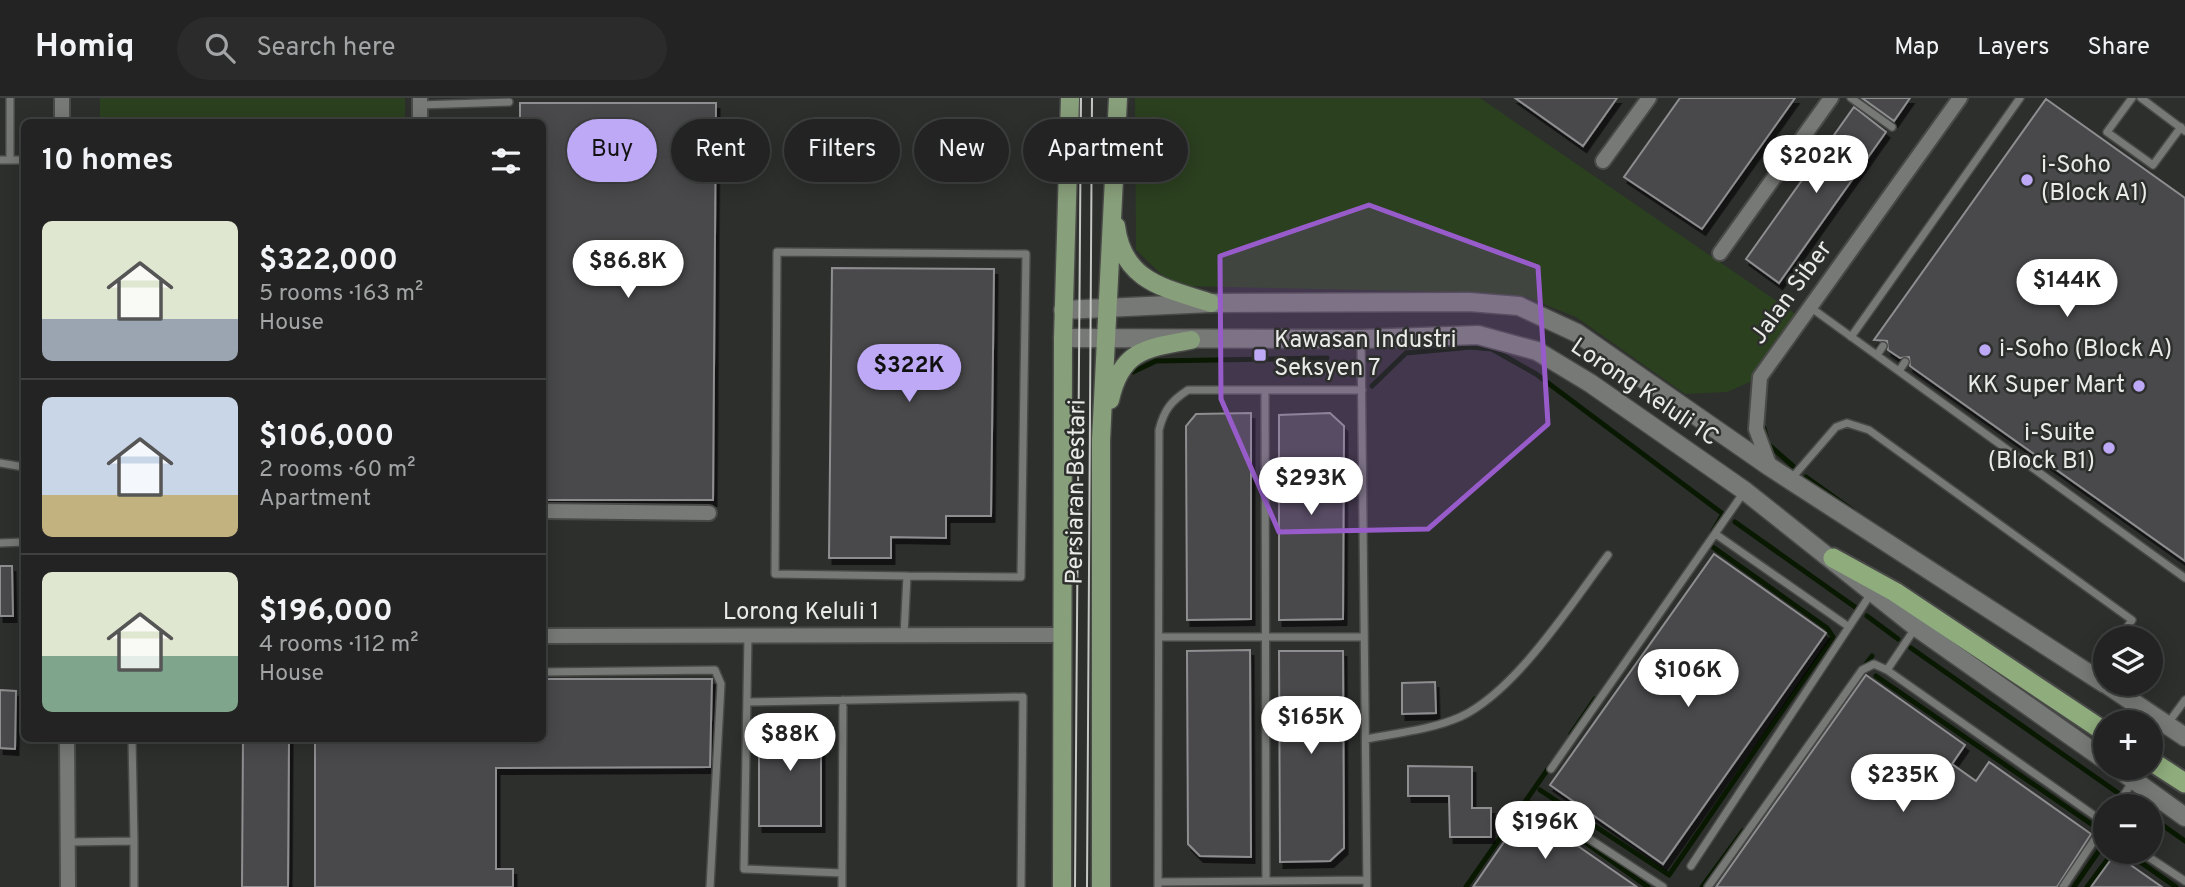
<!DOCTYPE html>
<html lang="en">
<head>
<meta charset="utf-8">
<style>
	:root { --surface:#222322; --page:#2a2b2a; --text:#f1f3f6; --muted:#a2a4a5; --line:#3f4040; --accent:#bda9f5 }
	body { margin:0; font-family:Overpass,sans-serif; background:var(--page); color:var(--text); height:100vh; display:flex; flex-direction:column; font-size:26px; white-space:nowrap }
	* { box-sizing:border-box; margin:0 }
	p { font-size:23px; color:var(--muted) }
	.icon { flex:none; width:38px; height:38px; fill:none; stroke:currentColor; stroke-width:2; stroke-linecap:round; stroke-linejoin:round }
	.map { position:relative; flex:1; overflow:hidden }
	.details { position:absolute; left:21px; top:21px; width:525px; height:623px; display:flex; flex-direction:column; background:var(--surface); border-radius:10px; box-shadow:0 4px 18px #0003,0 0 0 2px var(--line) }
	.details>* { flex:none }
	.banner { position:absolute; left:567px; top:21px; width:665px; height:63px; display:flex; gap:14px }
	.fabs { position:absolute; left:2093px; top:528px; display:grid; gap:14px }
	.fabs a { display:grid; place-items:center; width:70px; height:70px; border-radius:50%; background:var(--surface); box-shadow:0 4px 18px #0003,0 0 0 2px var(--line); font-size:35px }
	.price { position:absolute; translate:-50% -60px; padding:0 16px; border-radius:24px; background:#fff; color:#222; font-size:23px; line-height:46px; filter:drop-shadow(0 2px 4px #0008) }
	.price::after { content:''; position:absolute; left:50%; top:42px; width:21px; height:16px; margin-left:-10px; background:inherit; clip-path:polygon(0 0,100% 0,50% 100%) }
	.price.on { background:var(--accent); color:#111 }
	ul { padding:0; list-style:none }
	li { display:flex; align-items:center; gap:21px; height:175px; padding:0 21px }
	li+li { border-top:2px solid var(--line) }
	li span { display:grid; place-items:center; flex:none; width:196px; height:140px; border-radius:10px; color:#555 }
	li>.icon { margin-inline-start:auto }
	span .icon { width:84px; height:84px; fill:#fffc; stroke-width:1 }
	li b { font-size:30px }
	h2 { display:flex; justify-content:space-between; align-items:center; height:84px; padding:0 21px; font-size:30px }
	.chip { padding:0 24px; border-radius:32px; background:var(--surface); box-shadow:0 4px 18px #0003,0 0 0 2px var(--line); font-size:24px; line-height:63px }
	.chip.on { background:var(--accent); color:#111 }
	header { display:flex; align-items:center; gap:42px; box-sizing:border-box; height:98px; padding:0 35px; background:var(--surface); border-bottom:2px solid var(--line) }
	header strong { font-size:33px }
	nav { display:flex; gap:38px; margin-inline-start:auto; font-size:24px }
	.search { width:490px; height:63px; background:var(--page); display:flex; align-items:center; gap:18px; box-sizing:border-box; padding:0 24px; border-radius:38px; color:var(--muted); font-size:26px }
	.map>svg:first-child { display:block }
	.green { fill:#2b401f }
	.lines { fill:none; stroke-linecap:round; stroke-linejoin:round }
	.stream { stroke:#091901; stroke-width:5 }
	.building { fill:#49494c; stroke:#8e8d90; stroke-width:2; filter:url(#shadow) }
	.service-casing { stroke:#494a48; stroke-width:10 }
	.minor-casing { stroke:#494a48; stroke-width:18 }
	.tertiary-casing { stroke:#494a48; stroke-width:21 }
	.primary-casing { stroke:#494a48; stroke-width:21 }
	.trunk-casing { stroke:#494a48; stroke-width:23 }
	.service { stroke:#777976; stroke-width:7 }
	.minor { stroke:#777976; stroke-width:14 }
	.tertiary { stroke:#777976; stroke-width:18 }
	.primary { stroke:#889f7b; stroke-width:18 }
	.trunk { stroke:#8eac7c; stroke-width:19 }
	.tram { stroke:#c5c7c5; stroke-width:2 }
	.marked { fill:#975cca; fill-opacity:0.2; stroke:#975cca; stroke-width:5; stroke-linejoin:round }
	.poi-dot { fill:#bda9f5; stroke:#2d2f2d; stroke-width:2.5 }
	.labels { text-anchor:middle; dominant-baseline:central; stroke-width:5; stroke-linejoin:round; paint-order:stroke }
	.poi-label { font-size:24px; fill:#eaebe9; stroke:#2d2f2d; text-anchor:start }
	.street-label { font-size:24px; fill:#eaebe9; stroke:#2d2f2d }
</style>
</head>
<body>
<header>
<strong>Homiq</strong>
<div class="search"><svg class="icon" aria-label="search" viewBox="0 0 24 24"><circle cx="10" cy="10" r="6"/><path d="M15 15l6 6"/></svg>Search here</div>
<nav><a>Map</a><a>Layers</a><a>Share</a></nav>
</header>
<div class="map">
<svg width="2185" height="789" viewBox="0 0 2185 789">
	<defs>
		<filter id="shadow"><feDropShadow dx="3.5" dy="6" stdDeviation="0" flood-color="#0009"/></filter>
	</defs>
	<rect width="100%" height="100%" fill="#2d2f2d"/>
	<!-- green -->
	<path class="green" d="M100 0H405V24H100Z
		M1135 0H1480L1797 217 1750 284 1727 294 1685 296 1576 219 1526 199 1456 194 1184 188 1164 179 1136 152Z"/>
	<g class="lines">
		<!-- stream -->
		<path class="stream" d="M1133 274 1156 263 1327 260
			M1372 288 1406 255 1471 249 1492 251 1536 276 1723 416 1713 433
			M1764 330 1768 346 1793 368
			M1806 379 1852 412
			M1735 424 1855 509
			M1867 518 1898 541
			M1911 550 2118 695
			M1863 570 1872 558
			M1876 578 2094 728
			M1571 636 1595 601
			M1540 692 1669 777 1833 539 1827 530 1710 447
			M2128 703 2136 709
			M1530 705 1648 789
			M2151 719 2185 743
			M2126 754 2176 789
			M1466 789 1552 665
			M1702 789 1743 733
			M2074 789 2105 744
			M2087 789 2113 754"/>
	</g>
	<!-- building -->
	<path class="building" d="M1515 0H1617L1583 48Z
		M1680 0H1795L1702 131 1624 79Z
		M1862 0H1910L1894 23Z
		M2046 1 2185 100V463L1910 268 1909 259 1900 260 1888 252 1887 243 1874 242Z
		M520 5H716L713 402H542V24H520Z
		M1854 9 1886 34 1779 185 1746 161Z
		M832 170 994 171 991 418H946V440L891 439V460H829Z
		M1251 315V521L1187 522 1186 328 1196 316Z
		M1330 315 1344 328 1343 521 1279 522V317Z
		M1714 456 1826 535 1663 766 1550 687Z
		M0 468H12L13 518H0Z
		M1250 552 1251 759 1200 758 1188 746 1187 553Z
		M1279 553H1343L1344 750 1330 763 1280 764Z
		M1866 577 1965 647 1952 666 1976 683 1989 664 2091 736 2057 789H1716Z
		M542 581H712L710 669 496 670V771H513V789H315V640H542Z
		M1435 584 1436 615 1402 616V585Z
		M0 592 16 593 15 651 0 650Z
		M759 622H821V728H759Z
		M243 640H289L288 789H242Z
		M1408 668 1472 669V710H1491V739H1450L1449 698H1408Z
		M1526 712 1637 789H1473Z
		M2115 756 2162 789H2091Z"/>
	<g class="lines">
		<!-- service casing -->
		<g class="service-casing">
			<path id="service" d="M1851 0 1892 29
				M2132 0 2107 34 2153 67 2181 29
				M2141 0 2185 33
				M420 7 509 4
				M0 62H24
				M10 62V0
				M1810 209 2185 480
				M1851 239 2020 0
				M1361 242 1367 789
				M1877 257 1883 248
				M1899 273 1905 264
				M1265 292 1266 783
				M0 365 24 369
				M1791 381 1836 329 1847 325 1869 332 2132 522 2119 541
				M1717 437 1849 529
				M0 445 24 444
				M904 537 907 478 1021 479 1026 156 777 154 775 476 907 478
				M748 538 744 771 842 775V789
				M1161 539H1364
				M1887 572 1916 529
				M542 574 715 572 721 586 710 789
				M2094 577 2105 560
				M747 604 1023 599 1021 789
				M2166 628 2185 602
				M1366 641C1397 635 1430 632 1460 619 1516 593 1571 506 1608 457
				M1551 671 1744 394
				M2116 709 2133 683
				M1548 714 1663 789
				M134 743V789
				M68 744 134 743 132 640
				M2141 754 2185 783
				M1691 768 1872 494
				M842 775 843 602
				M1158 784 1367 782
				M1158 789 1159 332C1164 312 1171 303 1188 292H1362
				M1708 789 1862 572 1874 566 1887 572 2105 725
				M2063 789 2105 726"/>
		</g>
		<!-- minor casing -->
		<g class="minor-casing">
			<path id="minor" d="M420 0V24
				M62 24V0
				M1603 63 1649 0
				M1720 155 1831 0
				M1770 369 1756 331 1760 279 1960 0
				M542 413 709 415
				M542 538 1061 537
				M67 640 68 789"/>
		</g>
		<!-- tertiary casing -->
		<g class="tertiary-casing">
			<path id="tertiary" d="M1063 212 1211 205 1469 204 1519 208 1577 235 1770 369 2105 586
				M1063 240 1361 241 1478 237 1537 253 1590 285 1745 393 1916 529 2105 662
				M2106 586 2185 639
				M2117 670 2185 719"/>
		</g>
		<!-- primary casing -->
		<g class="primary-casing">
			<path id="primary" d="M1116 128C1123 184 1165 190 1211 205
				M1110 302C1121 252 1146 250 1191 242
				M1062 789 1063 240 1070 0
				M1101 789V342L1118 0"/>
		</g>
		<!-- trunk casing -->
		<g class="trunk-casing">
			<path id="trunk" d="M1833 460 1895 494 2105 634
				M2151 663 2185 685"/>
		</g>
		<!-- service -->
		<use href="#service" class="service"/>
		<!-- minor -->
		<use href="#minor" class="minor"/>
		<!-- tertiary -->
		<use href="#tertiary" class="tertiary"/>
		<!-- primary -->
		<use href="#primary" class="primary"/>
		<!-- trunk -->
		<use href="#trunk" class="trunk"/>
		<!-- tram -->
		<path class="tram" d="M1075 789 1081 0
			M1087 789 1092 0"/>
	</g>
	<!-- marked area -->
	<path class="marked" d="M1369 107 1538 169 1548 326 1428 431 1279 434 1221 301 1220 158Z"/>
	<!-- markers -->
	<g class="poi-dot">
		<circle cx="2027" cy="82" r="7"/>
		<circle cx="1985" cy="252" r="7"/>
		<rect x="1253" y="250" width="14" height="14" rx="3.5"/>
		<circle cx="2139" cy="288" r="7"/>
		<circle cx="2109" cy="350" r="7"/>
	</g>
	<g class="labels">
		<!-- poi labels -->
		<g class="poi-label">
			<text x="2041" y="68">i-Soho<tspan x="2041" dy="28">(Block A1)</tspan></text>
			<text x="1274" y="243">Kawasan Industri<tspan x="1274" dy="28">Seksyen 7</tspan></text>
			<text x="1999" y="252">i-Soho (Block A)</text>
			<text x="2125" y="288" text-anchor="end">KK Super Mart</text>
			<text x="2095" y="336" text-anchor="end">i-Suite<tspan x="2095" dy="28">(Block B1)</tspan></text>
		</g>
		<!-- street labels -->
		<g class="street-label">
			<text transform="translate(1792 195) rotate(-54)">Jalan Siber</text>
			<text transform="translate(1644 295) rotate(34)">Lorong Keluli 1C</text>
			<text transform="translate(1077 394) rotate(-89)">Persiaran Bestari</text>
			<text x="801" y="515">Lorong Keluli 1</text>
		</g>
	</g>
</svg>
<div class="fabs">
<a><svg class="icon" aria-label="layers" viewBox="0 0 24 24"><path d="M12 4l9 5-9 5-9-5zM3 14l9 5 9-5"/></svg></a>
<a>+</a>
<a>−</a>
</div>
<b class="price" style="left:1816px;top:97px">$202K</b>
<b class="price" style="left:628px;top:202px">$86.8K</b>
<b class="price" style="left:2067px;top:221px">$144K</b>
<b class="price on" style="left:909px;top:306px">$322K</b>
<b class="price" style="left:1311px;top:419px">$293K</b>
<b class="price" style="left:1688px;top:611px">$106K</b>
<b class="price" style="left:1311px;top:658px">$165K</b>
<b class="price" style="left:790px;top:675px">$88K</b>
<b class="price" style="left:1903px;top:716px">$235K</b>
<b class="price" style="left:1545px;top:763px">$196K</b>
<div class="banner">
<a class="chip on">Buy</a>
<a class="chip">Rent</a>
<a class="chip">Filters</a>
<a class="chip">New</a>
<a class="chip">Apartment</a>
</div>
<section class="details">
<h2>10 homes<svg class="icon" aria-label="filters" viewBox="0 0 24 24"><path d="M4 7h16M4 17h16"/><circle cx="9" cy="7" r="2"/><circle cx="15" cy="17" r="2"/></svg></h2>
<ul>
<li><span style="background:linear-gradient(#dfe7d0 70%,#9aa5b1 0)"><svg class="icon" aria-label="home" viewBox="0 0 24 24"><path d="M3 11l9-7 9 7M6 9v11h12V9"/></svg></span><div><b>$322,000</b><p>5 rooms · 163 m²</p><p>House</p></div></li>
<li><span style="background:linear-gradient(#c9d6e8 70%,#c2b280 0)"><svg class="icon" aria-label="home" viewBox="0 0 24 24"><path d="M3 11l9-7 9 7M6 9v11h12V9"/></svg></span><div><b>$106,000</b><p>2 rooms · 60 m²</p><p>Apartment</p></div></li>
<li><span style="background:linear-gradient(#dfe7d0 60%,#7fa58c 0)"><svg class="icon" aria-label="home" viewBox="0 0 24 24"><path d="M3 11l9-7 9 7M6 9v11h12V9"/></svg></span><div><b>$196,000</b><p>4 rooms · 112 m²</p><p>House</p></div></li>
</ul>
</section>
</div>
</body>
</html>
